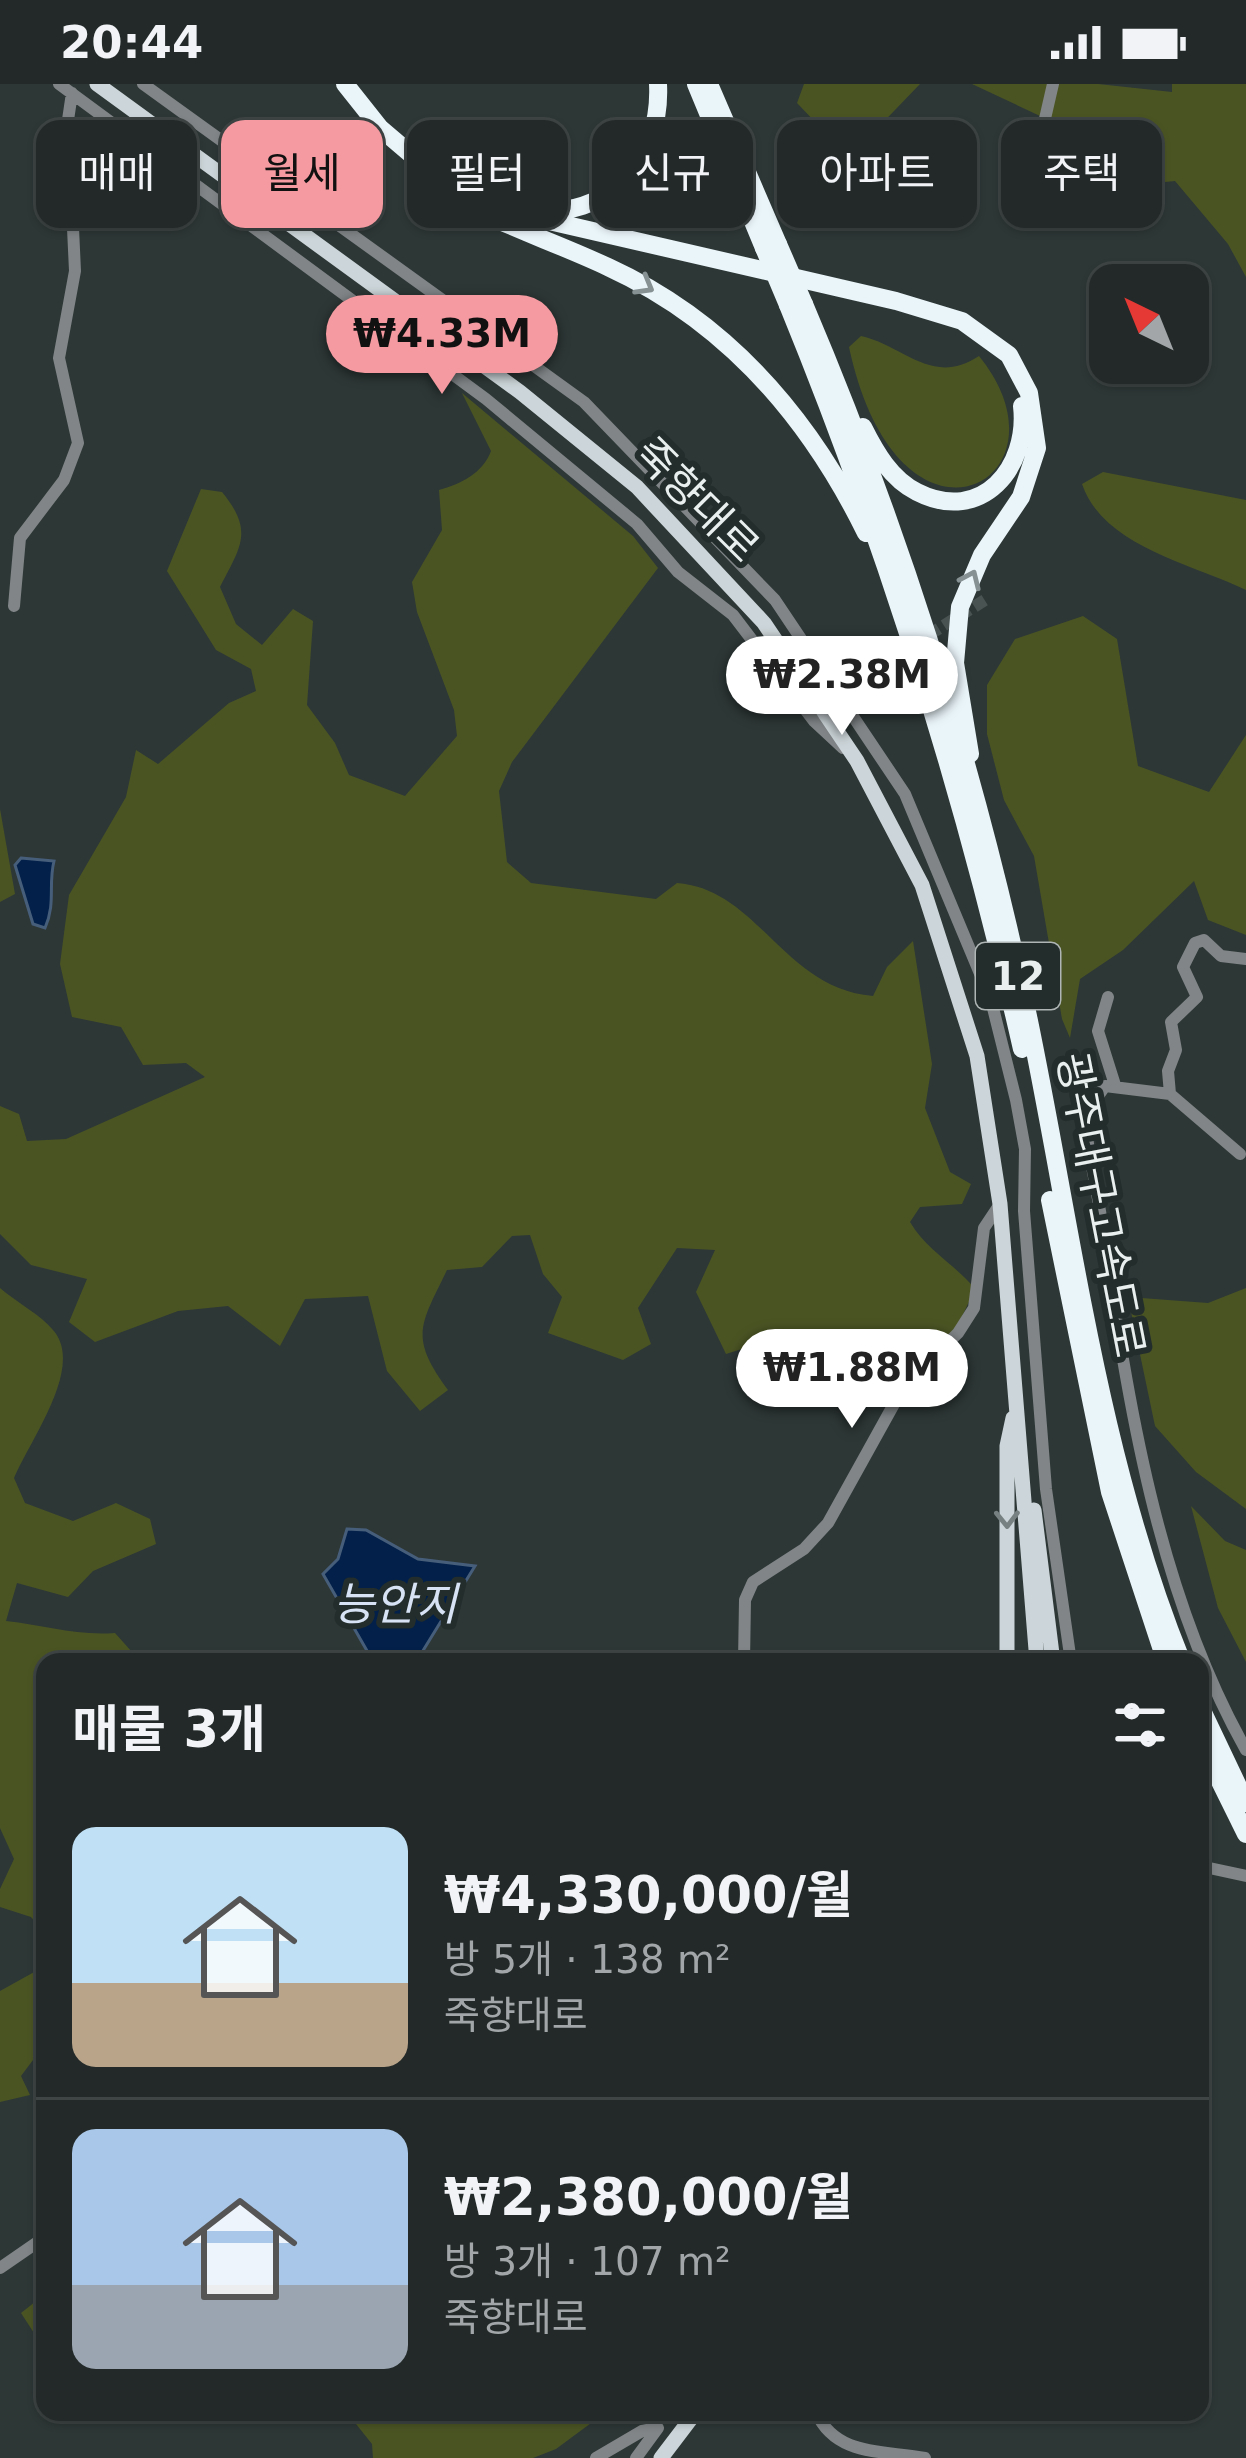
<!DOCTYPE html>
<html lang="ko">
<head>
<meta charset="utf-8">
<style>
	:root { --surface:#222928; --page:#2a3130; --text:#f1f3f6; --muted:#a2a6a8; --line:#3f4545; --accent:#f49aa0 }
	body { margin:0; font-family:"DejaVu Sans","Noto Sans KR",sans-serif; background:var(--page); color:var(--text); height:100vh; display:flex; flex-direction:column; font-size:45px; white-space:nowrap }
	* { box-sizing:border-box; margin:0 }
	p { font-size:39px; color:var(--muted) }
	.icon { flex:none; width:66px; height:66px; fill:none; stroke:currentColor; stroke-width:2; stroke-linecap:round; stroke-linejoin:round }
	.map { position:relative; flex:1; overflow:hidden }
	.details { position:absolute; left:36px; top:1569px; width:1173px; height:768px; display:flex; flex-direction:column; background:var(--surface); border-radius:24px; box-shadow:0 3px 9px #0004,0 0 0 3px var(--line) }
	.details>* { flex:none }
	.top-card { position:absolute; left:36px; top:36px; width:1176px; height:108px; display:flex; gap:24px }
	.needle { width:78px; rotate:317deg }
	.fabs { position:absolute; left:1089px; top:180px; display:grid; gap:24px }
	.fabs a { display:grid; place-items:center; width:120px; height:120px; border-radius:24px; background:var(--surface); box-shadow:0 3px 9px #0004,0 0 0 3px var(--line); font-size:60px }
	.price { position:absolute; translate:-50% -102px; padding:0 27px; border-radius:42px; background:#fff; color:#222; font-size:39px; line-height:78px; filter:drop-shadow(0 3px 6px #0008) }
	.price::after { content:''; position:absolute; left:50%; top:72px; width:36px; height:27px; margin-left:-18px; background:inherit; clip-path:polygon(0 0,100% 0,50% 100%) }
	.price.on { background:var(--accent); color:#111 }
	ul { padding:0; list-style:none }
	li { display:flex; align-items:center; gap:36px; height:300px; padding:0 36px }
	li+li { border-top:3px solid var(--line) }
	li span { display:grid; place-items:center; flex:none; width:336px; height:240px; border-radius:24px; color:#555 }
	li>.icon { margin-inline-start:auto }
	span .icon { width:144px; height:144px; fill:#fffc; stroke-width:1 }
	li b { font-size:51px }
	h2 { display:flex; justify-content:space-between; align-items:center; height:144px; padding:0 36px; font-size:51px }
	.chip { padding:0 42px; border-radius:24px; background:var(--surface); box-shadow:0 3px 9px #0004,0 0 0 3px var(--line); font-size:42px; line-height:108px }
	.chip.on { background:var(--accent); color:#111 }
	.status { display:flex; justify-content:space-between; align-items:center; height:84px; padding:0 60px; background:var(--surface); direction:ltr }
	.status svg { height:33px; fill:currentColor }
	.map>svg:first-child { display:block }
	.green { fill:#4a5423 }
	.water { fill:#022049; stroke:#475e7b; stroke-width:3 }
	.lines { fill:none; stroke-linecap:round; stroke-linejoin:round }
	.minor-tunnel { stroke:#495352; stroke-width:12; stroke-dasharray:12 6; stroke-linecap:butt }
	.minor { stroke:#818587; stroke-width:12 }
	.major { stroke:#ccd5d9; stroke-width:15 }
	.highway { stroke:#eaf5fa; stroke-width:18 }
	.highway-bridge { stroke:#eaf5fa; stroke-width:18 }
	.oneway { stroke:#869193 }
	.oneway2 { stroke:#788182 }
	.labels { text-anchor:middle; dominant-baseline:central; stroke-width:12; stroke-linejoin:round; paint-order:stroke }
	.shield { fill:#232d2c; stroke:#aeb5b4; stroke-width:3 }
	.shield-label { font-size:39px; font-weight:bold; fill:#e9efef }
	.street-label { font-size:42px; fill:#e9efef; stroke:#232d2c }
	.water-label { font-size:45px; font-style:italic; fill:#d7e3f4; stroke:#232d2c }
</style>
</head>
<body>
<div class="status"><b>20:44</b><svg viewBox="0 0 49 12"><path d="M0 12V9h3v3zM5 12V6h3v6zM10 12V3h3v9zM15 12V0h3v12zM26 1h20v11H26zM47 4h2v5h-2z"/></svg></div>
<div class="map">
<svg width="1246" height="2374" viewBox="0 0 1246 2374">
	<rect width="100%" height="100%" fill="#2d3736"/>
	<!-- green -->
	<path class="green" d="M804 0H920L869 53 819 42 797 19Z
		M972 0H1098L1172 8V0H1246V193L1228 160 1175 97 1126 102 1085 53Z
		M861 252C905 262 932 303 979 272 1080 396 899 496 849 263Z
		M462 309 633 452 658 484 512 678 499 707 507 778 531 799 656 815 677 799C758 805 784 905 873 912L887 883 913 857 932 980 925 1024 950 1088 971 1100 962 1120 920 1123 910 1138C927 1167 955 1180 975 1205L956 1245 901 1289 800 1282 764 1258 726 1270 696 1208 715 1166 677 1164 638 1224 651 1260 623 1276 548 1249 562 1213 543 1190 530 1151 512 1152 482 1183 447 1186C420 1242 409 1253 448 1306L420 1327 387 1287 368 1212 305 1215 280 1262 228 1222 178 1227 95 1258 69 1238 87 1195 31 1181 0 1150V1022L19 1030 27 1057 66 1055 205 993 186 979 143 981 121 943 72 933 60 880 69 811 126 713 136 666 158 680 229 619 256 607 251 585 216 566 167 487 201 405 222 408C254 447 241 462 220 503L236 540 262 561 293 525 313 537 307 621 335 659 349 691 405 712 457 652 454 626 417 528 412 498 442 446 439 406C461 400 483 389 491 367Z
		M1103 388 1246 416V506C1190 479 1103 462 1082 400Z
		M1083 532 1117 555 1138 682 1209 708 1246 651V851L1208 836 1194 797 1123 866 1080 895 1070 954 1062 935 1034 772 1004 716 987 650V601L1015 555Z
		M0 725 15 810 0 818Z
		M0 1204C16 1218 41 1231 53 1246 85 1282 31 1354 14 1394L25 1419 73 1437 116 1419 150 1435 156 1460 93 1487 68 1513 17 1499 6 1537C44 1541 76 1552 115 1549L141 1578H45V1850L31 1833 0 1823V1805L14 1775 0 1744Z
		M1246 1204V1425L1196 1388 1155 1342 1128 1213 1208 1219Z
		M1191 1422 1225 1457 1246 1466V1578L1218 1524Z
		M45 1882V1960L21 1992 30 2011 0 2018V1907Z
		M45 2210V2248L34 2249 21 2229Z
		M359 2328H606L556 2365 533 2374H373L372 2360 356 2340Z"/>
	<!-- water -->
	<path class="water" d="M21 774 54 777C48 801 56 819 45 844L33 840 15 781Z
		M347 1445 366 1446 418 1475 475 1482 416 1578H378L370 1572 323 1490 338 1475Z"/>
	<g class="lines">
		<!-- minor-tunnel -->
		<path class="minor-tunnel" d="M898 570 985 516"/>
		<!-- minor -->
		<path class="minor" d="M59 0 486 315 637 440 678 488 733 531 814 637 843 664
			M143 0 584 318 775 516 905 710 991 916 1016 1016 1025 1065 1024 1127 1046 1405 1071 1578
			M1041 52 1053 0
			M14 522 20 454 64 396 78 359 59 274 75 187 68 36 72 9
			M842 608 898 570
			M1246 875 1221 872 1204 856 1195 859 1183 883 1197 913 1171 938 1176 966 1168 987 1170 1010 1105 1002 1084 1032C1088 1068 1097 1104 1102 1140 1128 1318 1157 1508 1246 1666
			M1108 913 1098 947 1115 1001
			M1170 1010 1240 1070
			M744 1578 745 1516 753 1498 804 1465 828 1439 904 1302 958 1249 974 1224 984 1144 1000 1120
			M1200 1782 1246 1792
			M0 2184 45 2153
			M816 2328C836 2373 883 2366 925 2374
			M596 2374 642 2347 658 2344 636 2374"/>
		<!-- major -->
		<path class="major" d="M97 0 520 308 637 403 764 539 857 677 922 801 977 972 1000 1120 1037 1578
			M1034 1426 1053 1578
			M1007 1578V1362L1013 1334
			M661 2374 696 2328"/>
		<!-- highway -->
		<path class="highway" d="M345 0 380 44 427 84 506 127 896 217 962 237 1009 271 1029 309 1037 364 1021 413 982 471 960 523 955 579 970 670
			M696 0 764 164
			M709 0 778 160
			M448 112C501 141 555 158 608 183 728 238 809 333 866 449
			M529 125C608 138 662 76 658 0
			M804 220C901 448 977 690 1028 932 1073 1149 1098 1371 1182 1578
			M788 221C887 463 964 710 1022 965
			M863 343C876 369 891 395 917 408 982 441 1029 383 1022 322
			M1050 1116 1110 1408 1166 1578
			M1200 1622 1246 1719
			M1200 1657 1246 1750"/>
		<!-- highway-bridge -->
		<path class="highway-bridge" d="M778 160 804 220
			M764 164 788 221"/>
	</g>
	<!-- one-way arrows -->
	<defs><path id="oneway-chevron" d="M-2-3.5L2.5 0L-2 3.5" fill="none" stroke-width="1.6" stroke-linecap="round" stroke-linejoin="round" transform="scale(3)"/></defs>
	<g class="oneway">
		<use href="#oneway-chevron" transform="translate(645 202) rotate(30)"/>
		<use href="#oneway-chevron" transform="translate(971 495) rotate(-66)"/>
	</g>
	<use class="oneway2" href="#oneway-chevron" transform="translate(1007 1435) rotate(89)"/>
	<g class="labels">
		<!-- shield labels -->
		<rect class="shield" x="976" y="859" width="84" height="66" rx="9"/>
		<g class="shield-label">
			<text x="1018" y="892">12</text>
		</g>
		<!-- street labels -->
		<g class="street-label">
			<text transform="translate(697 416) rotate(45)">죽향대로</text>
			<text transform="translate(1101 1121) rotate(79)">광주대구고속도로</text>
		</g>
		<!-- water labels -->
		<g class="water-label">
			<text x="395" y="1520">능안지</text>
		</g>
	</g>
</svg>
<div class="fabs">
<a><svg class="needle" viewBox="-14 -14 28 28"><path d="M0-13l5 13h-10z" fill="#e53935"/><path d="M0 13l5-13h-10z" fill="#a2a6a8"/></svg></a>
</div>
<b class="price on" style="left:442px;top:313px">₩4.33M</b>
<b class="price" style="left:842px;top:654px">₩2.38M</b>
<b class="price" style="left:852px;top:1347px">₩1.88M</b>
<div class="top-card">
<a class="chip">매매</a>
<a class="chip on">월세</a>
<a class="chip">필터</a>
<a class="chip">신규</a>
<a class="chip">아파트</a>
<a class="chip">주택</a>
</div>
<section class="details">
<h2>매물 3개<svg class="icon" aria-label="filters" viewBox="0 0 24 24"><path d="M4 7h16M4 17h16"/><circle cx="9" cy="7" r="2"/><circle cx="15" cy="17" r="2"/></svg></h2>
<ul>
<li><span style="background:linear-gradient(#bfe0f5 65%,#b9a48a 0)"><svg class="icon" aria-label="home" viewBox="0 0 24 24"><path d="M3 11l9-7 9 7M6 9v11h12V9"/></svg></span><div><b>₩4,330,000/월</b><p>방 5개 · 138 m²</p><p>죽향대로</p></div></li>
<li><span style="background:linear-gradient(#a9c7e8 65%,#9aa5b1 0)"><svg class="icon" aria-label="home" viewBox="0 0 24 24"><path d="M3 11l9-7 9 7M6 9v11h12V9"/></svg></span><div><b>₩2,380,000/월</b><p>방 3개 · 107 m²</p><p>죽향대로</p></div></li>
</ul>
</section>
</div>
</body>
</html>
